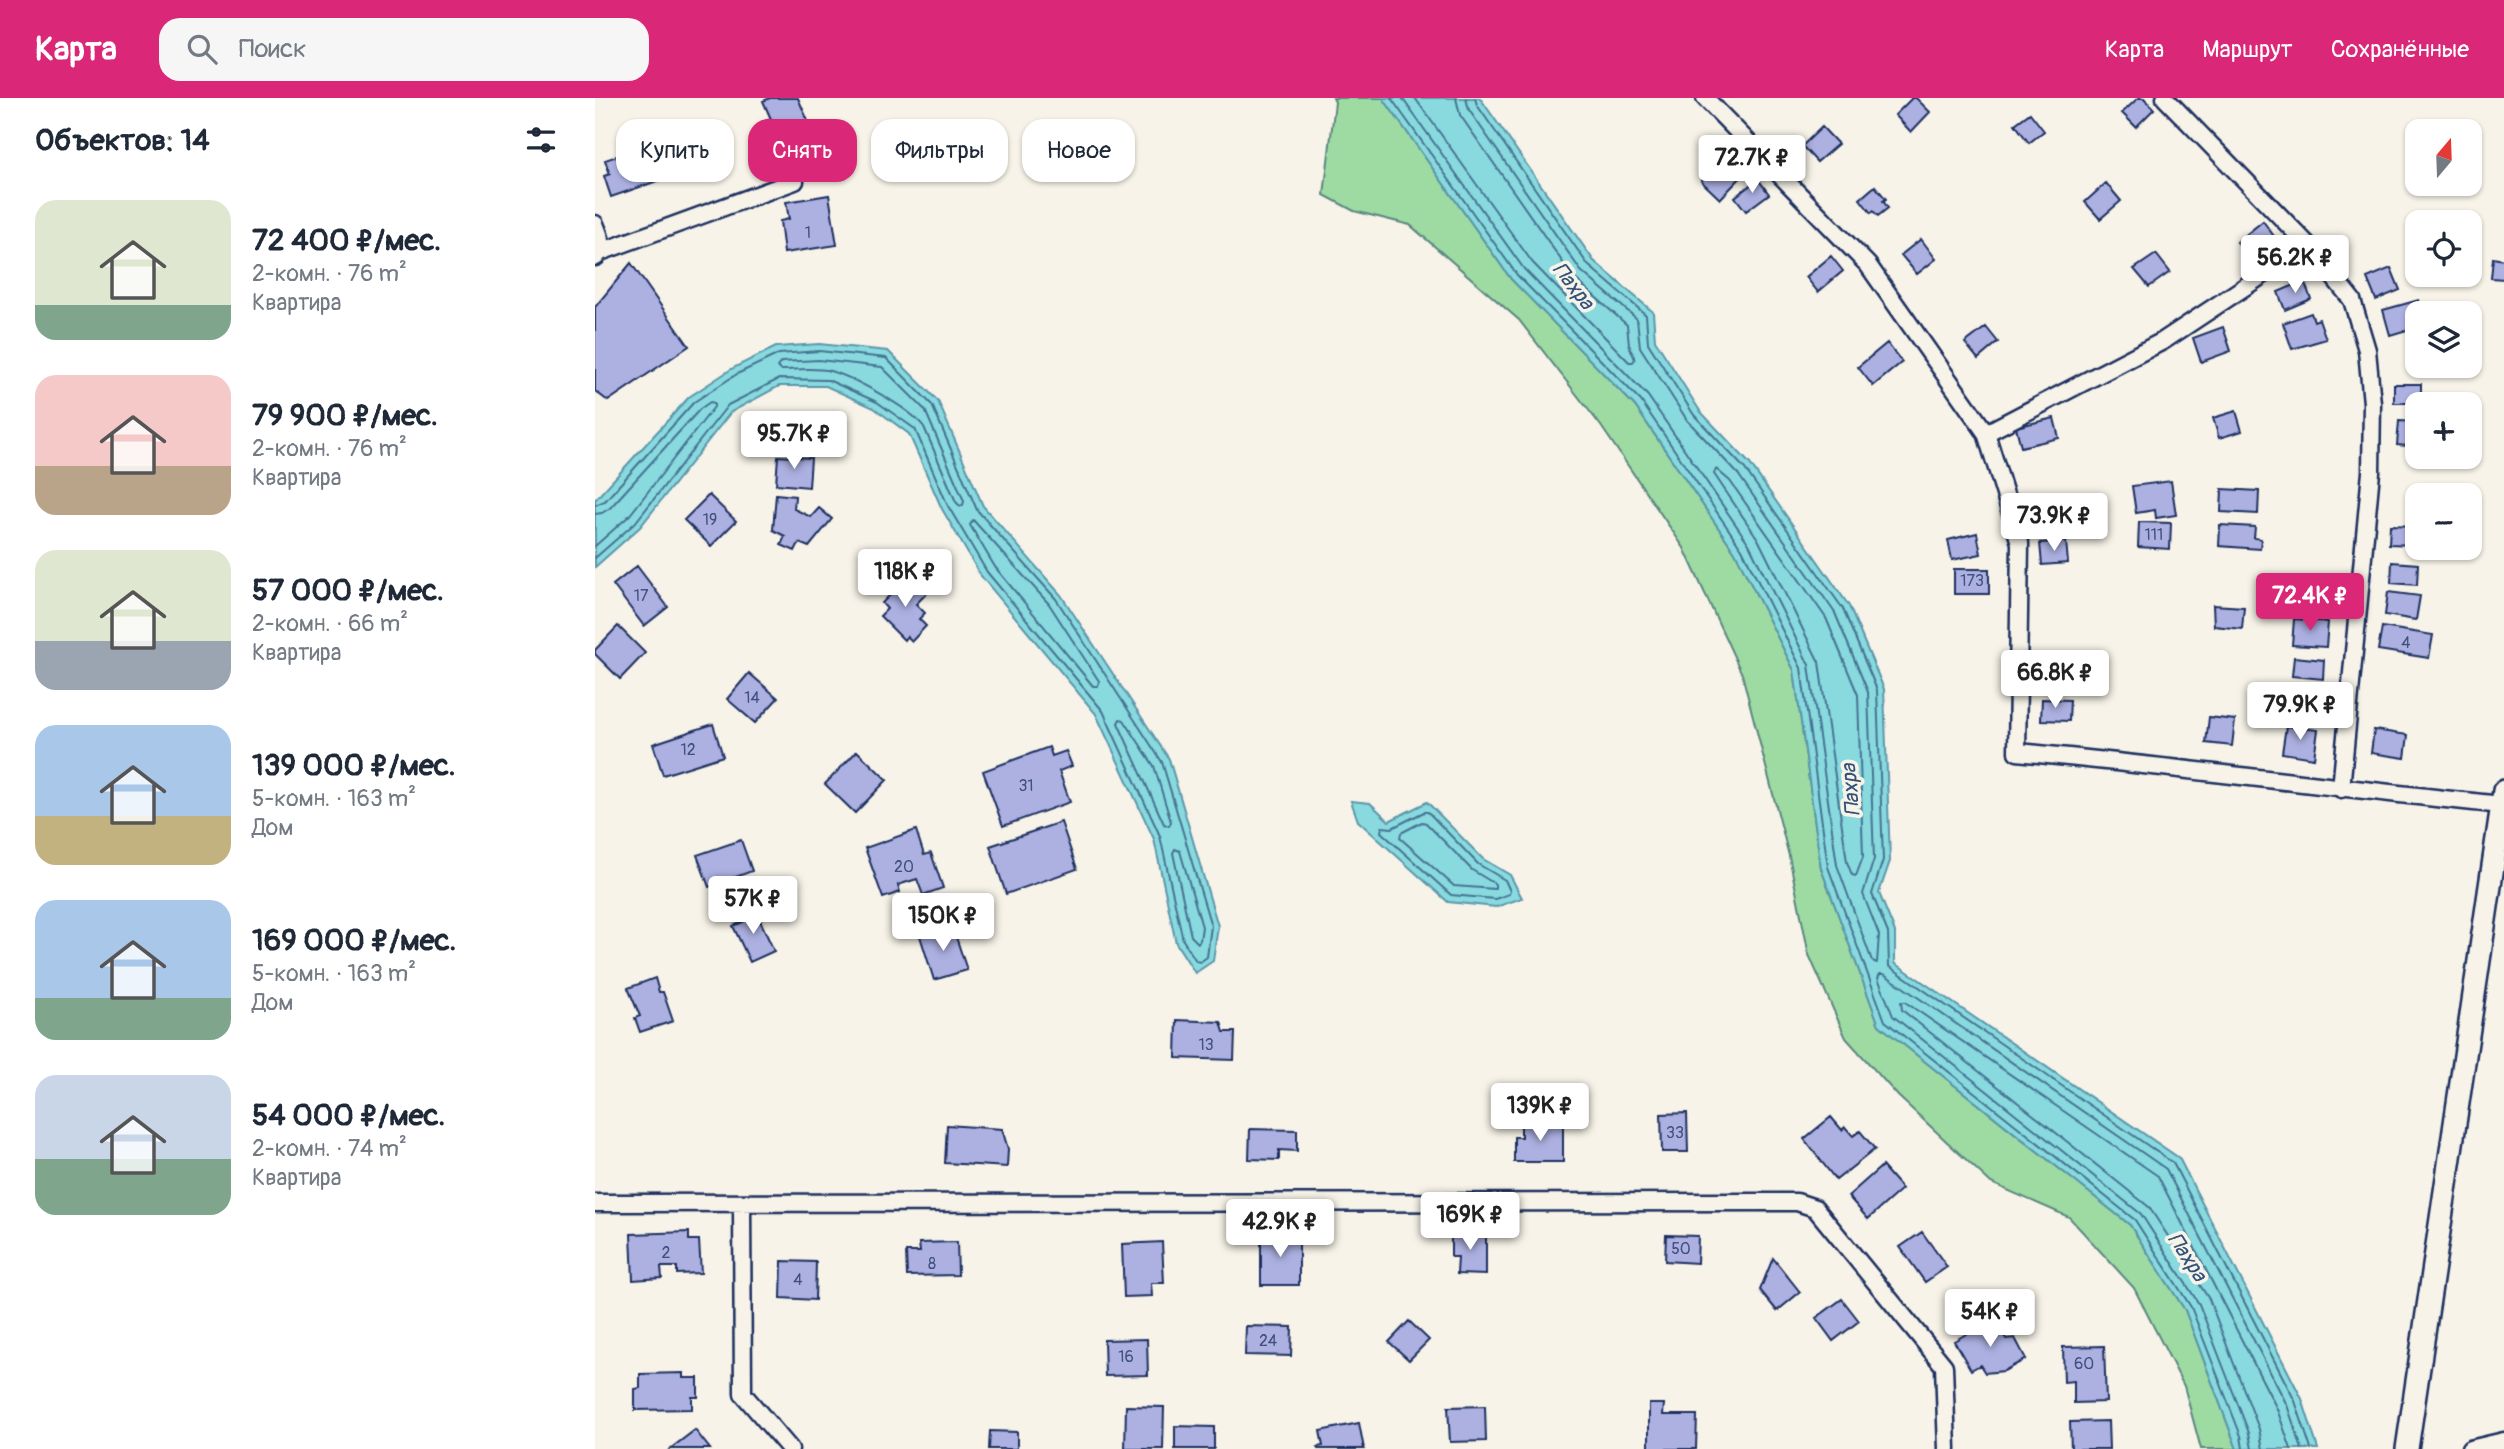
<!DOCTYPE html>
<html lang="ru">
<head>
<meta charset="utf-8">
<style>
	:root { --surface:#fff; --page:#f6f6f7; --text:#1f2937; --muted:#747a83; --accent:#db2777 }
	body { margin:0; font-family:Pangolin,sans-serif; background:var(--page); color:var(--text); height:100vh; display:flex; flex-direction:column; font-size:26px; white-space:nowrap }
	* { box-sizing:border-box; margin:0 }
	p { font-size:23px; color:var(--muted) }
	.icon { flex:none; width:38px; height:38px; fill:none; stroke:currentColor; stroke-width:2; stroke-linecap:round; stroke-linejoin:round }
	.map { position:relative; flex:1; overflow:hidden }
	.details { display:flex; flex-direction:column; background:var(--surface); width:595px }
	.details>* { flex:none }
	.top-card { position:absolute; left:21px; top:21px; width:665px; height:63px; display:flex; gap:14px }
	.needle { width:46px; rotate:19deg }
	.buttons { position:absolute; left:1810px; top:21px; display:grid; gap:14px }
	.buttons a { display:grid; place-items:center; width:77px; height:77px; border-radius:14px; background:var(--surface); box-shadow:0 2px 5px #0004; font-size:35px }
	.price { position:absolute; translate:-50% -60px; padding:0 16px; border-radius:7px; background:#fff; color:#222; font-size:23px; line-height:46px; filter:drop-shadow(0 2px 4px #0008) }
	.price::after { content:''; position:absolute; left:50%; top:42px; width:21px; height:16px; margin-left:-10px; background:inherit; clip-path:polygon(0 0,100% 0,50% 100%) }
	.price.active { background:var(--accent); color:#fff }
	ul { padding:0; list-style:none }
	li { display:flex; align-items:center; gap:21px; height:175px; padding:0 35px }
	li span { display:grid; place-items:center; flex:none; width:196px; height:140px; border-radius:21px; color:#555 }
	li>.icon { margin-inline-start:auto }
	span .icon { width:84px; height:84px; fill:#fffc; stroke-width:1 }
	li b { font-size:30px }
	h2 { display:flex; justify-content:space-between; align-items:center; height:84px; padding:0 35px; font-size:30px }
	.chip { padding:0 24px; border-radius:21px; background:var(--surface); box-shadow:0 2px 5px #0004; font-size:24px; line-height:63px }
	.chip.active { background:var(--accent); color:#fff }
	header { display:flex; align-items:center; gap:42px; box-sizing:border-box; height:98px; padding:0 35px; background:var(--accent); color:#fff }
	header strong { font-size:33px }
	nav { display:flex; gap:38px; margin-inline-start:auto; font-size:24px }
	.search { width:490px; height:63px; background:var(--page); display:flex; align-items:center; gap:18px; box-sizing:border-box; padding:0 24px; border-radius:21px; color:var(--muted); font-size:26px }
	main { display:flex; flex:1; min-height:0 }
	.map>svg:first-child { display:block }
	.green { fill:#9ddba2; stroke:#5c8580; stroke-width:2 }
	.water { fill:#88dadf; stroke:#5c96ab; stroke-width:2 }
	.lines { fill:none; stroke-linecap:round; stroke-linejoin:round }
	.shore { stroke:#477392; stroke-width:2 }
	.building { fill:#adb1e2; stroke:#1b2f5e; stroke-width:2 }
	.street-casing { stroke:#1b2f5e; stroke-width:21 }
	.secondary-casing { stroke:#1b2f5e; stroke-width:26 }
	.street { stroke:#f7f3e8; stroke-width:16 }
	.secondary { stroke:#f7f3e8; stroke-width:21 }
	.labels { text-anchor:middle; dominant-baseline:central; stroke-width:7; stroke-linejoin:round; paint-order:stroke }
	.number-label { font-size:16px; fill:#40507f }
	.water-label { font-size:21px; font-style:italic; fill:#315178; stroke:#f7f3e8 }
</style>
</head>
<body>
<header>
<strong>Карта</strong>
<div class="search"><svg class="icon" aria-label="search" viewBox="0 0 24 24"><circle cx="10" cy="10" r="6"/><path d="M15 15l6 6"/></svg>Поиск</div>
<nav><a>Карта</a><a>Маршрут</a><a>Сохранённые</a></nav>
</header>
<main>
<section class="details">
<h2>Объектов: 14<svg class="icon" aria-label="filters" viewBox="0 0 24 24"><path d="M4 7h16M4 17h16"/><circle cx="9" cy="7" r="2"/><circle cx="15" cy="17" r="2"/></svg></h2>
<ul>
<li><span style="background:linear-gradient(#dfe7d0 75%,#7fa58c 0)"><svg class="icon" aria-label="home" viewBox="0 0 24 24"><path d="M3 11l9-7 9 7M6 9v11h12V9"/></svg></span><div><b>72 400 ₽/мес.</b><p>2-комн. · 76 m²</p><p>Квартира</p></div></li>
<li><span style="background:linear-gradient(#f6c9c9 65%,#b9a48a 0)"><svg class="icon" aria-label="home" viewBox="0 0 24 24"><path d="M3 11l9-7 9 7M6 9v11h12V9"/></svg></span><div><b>79 900 ₽/мес.</b><p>2-комн. · 76 m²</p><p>Квартира</p></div></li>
<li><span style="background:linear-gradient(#dfe7d0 65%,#9aa5b1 0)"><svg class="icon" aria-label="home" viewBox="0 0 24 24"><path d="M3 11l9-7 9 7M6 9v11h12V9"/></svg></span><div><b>57 000 ₽/мес.</b><p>2-комн. · 66 m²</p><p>Квартира</p></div></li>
<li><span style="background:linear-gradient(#a9c7e8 65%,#c2b280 0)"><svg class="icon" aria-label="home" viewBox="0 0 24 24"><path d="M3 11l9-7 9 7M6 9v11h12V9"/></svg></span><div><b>139 000 ₽/мес.</b><p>5-комн. · 163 m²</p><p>Дом</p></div></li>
<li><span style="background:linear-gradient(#a9c7e8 70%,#7fa58c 0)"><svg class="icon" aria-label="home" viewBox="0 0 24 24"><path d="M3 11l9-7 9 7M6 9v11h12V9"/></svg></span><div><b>169 000 ₽/мес.</b><p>5-комн. · 163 m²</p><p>Дом</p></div></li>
<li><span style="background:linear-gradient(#c9d6e8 60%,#7fa58c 0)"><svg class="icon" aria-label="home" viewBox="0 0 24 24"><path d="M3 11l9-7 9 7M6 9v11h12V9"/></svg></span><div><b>54 000 ₽/мес.</b><p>2-комн. · 74 m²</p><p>Квартира</p></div></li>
</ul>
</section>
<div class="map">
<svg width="1909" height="1351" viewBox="0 0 1909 1351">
	<rect width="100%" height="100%" fill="#f7f3e8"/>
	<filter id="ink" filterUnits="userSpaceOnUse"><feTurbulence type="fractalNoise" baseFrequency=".0143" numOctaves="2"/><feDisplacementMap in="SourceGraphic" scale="14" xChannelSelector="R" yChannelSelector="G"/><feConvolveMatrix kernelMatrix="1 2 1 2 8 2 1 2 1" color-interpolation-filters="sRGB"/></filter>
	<g filter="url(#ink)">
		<!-- green -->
		<path class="green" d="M738 0H788L916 181 1040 308 1140 454 1199 572 1226 770 1284 927 1535 1127 1590 1212 1642 1351H1606L1589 1288 1539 1190 1474 1119 1396 1085 1303 998 1251 940 1214 857 1194 758 1147 576 1089 450 1006 328 924 222 815 127 759 113 729 97 740 4Z"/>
		<!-- water -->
		<path class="water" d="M788 0H885L999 163 1058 214 1060 242 1105 313 1155 366 1254 508 1289 591 1295 763 1284 795 1300 834V865L1584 1060 1707 1301 1723 1351H1642L1590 1212 1535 1127 1284 927 1226 770 1199 572 1140 454 1040 308 916 181Z
			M224 246 293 253 343 303 388 408 466 497 574 661 623 828 618 863 600 875 581 845 559 741 501 616 386 478 347 411 314 336 279 310 231 288H184L136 314 45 429 0 469V402L94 299 138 270 181 249Z
			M756 703 775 705 794 723 832 704 888 761 915 777 927 800 901 809 853 804 763 723Z"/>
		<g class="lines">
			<!-- shore -->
			<path class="shore" d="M796 0 922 177 1046 303 1147 451 1206 570 1233 769 1290 923 1540 1122 1596 1209 1646 1338 1648 1351
				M807 0 929 171 1053 298 1154 446 1214 567 1242 767 1277 863 1282 865 1284 837 1268 796 1279 761 1273 594 1240 515 1143 376 1092 322 1045 249 1042 221 986 173 874 12 871 0
				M820 0 937 164 1034 264H1038L1040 261 1034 247 1032 227 978 179 865 17 861 0
				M880 0 882 7 993 167 1051 217 1053 245 1099 317 1150 371 1248 511 1282 592 1288 762 1277 796 1293 835 1294 868 1578 1065 1700 1303 1716 1351
				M224 262 287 269 330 312 369 403 368 407 365 408 361 404 329 329C315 310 258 279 235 273 220 269 201 272 185 272L182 269 186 264Z
				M1121 371 1135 383 1231 520 1263 597 1268 759 1261 778 1257 777 1252 764 1224 564 1163 441 1119 376Z
				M0 407 10 403 99 304 142 276 184 256 224 253 291 260 337 307 382 412 461 501 567 664 616 828 612 859 605 864 601 863 588 842 565 738 508 613 392 474 353 408 320 331 282 304 233 282 184 281 133 307 40 425 0 460
				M0 416 7 415 15 410 105 311 115 304 119 305V309L34 418 0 448
				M378 422 454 506 504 583 503 588H498L400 469 375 427Z
				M525 621 529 622 559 668 576 724 574 728 569 726 523 625Z
				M829 714H833L883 766 910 782 915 793 914 796 900 801 856 797 786 734 787 729 797 730Z
				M827 724 831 725 877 772 900 786V791L859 788 805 740 806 735Z
				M580 751 585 753 607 829 605 842 603 845 596 838 578 755Z
				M1657 1351 1654 1335 1604 1206 1546 1116 1298 918 1283 880 1285 876H1289L1571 1071 1692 1307 1707 1351
				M1668 1351 1664 1331 1614 1201 1554 1109 1307 912 1306 904H1310L1563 1078 1682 1311 1696 1351"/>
		</g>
		<!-- building -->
		<path class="building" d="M175 0H203L213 23 198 29 199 32 173 43 166 25 176 21 168 3Z
			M1317 0H1321L1335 14 1316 34 1300 17Z
			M1543 0H1549L1559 11 1541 29 1527 15Z
			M1435 15 1449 33 1434 45 1420 26Z
			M1227 29 1243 46 1222 64 1207 48Z
			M57 46 68 81 16 99 9 78 15 76 10 62Z
			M1133 54 1152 73 1125 101 1106 83Z
			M1163 81 1174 96 1151 113 1140 99Z
			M1511 85 1526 103 1505 121 1490 104Z
			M1280 88 1291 101 1288 103 1293 110 1283 118 1278 113 1276 115 1265 101Z
			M234 97 242 147 189 155 185 123 194 121 191 104Z
			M1668 123 1681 141 1655 161 1642 144Z
			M1326 141 1341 161 1322 176 1306 157Z
			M1561 156 1575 174 1554 189 1539 171Z
			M1236 158 1248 173 1223 194 1211 179Z
			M1898 160 1909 162V181L1896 180Z
			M36 165 94 248 13 303 0 293V209Z
			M1796 170 1805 192 1781 202 1772 180Z
			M1709 183 1716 201 1690 212 1683 194Z
			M1824 202 1828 215H1822V229L1795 237 1788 212Z
			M1716 215 1719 223 1724 221 1731 241 1697 251 1688 225Z
			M1391 229 1403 244 1383 261 1370 245Z
			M1628 229 1636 253 1606 264 1598 240Z
			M1292 245 1307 264 1278 288 1263 269Z
			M1799 286H1826V305H1799Z
			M1641 313 1647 333 1624 340 1618 320Z
			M1459 320 1464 340 1426 349 1421 329Z
			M1804 323 1822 324V349L1802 347Z
			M183 358 216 360 214 389 181 386Z
			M1576 383 1581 417 1561 420 1560 412 1541 415 1537 388Z
			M1627 391 1664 393 1663 416 1626 414Z
			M181 396 200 398 199 411 216 419 224 410 237 421 214 449 204 445 200 453 186 447 190 438 178 432Z
			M114 397 141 423 116 448 89 422Z
			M1544 424 1576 425 1575 451 1543 449Z
			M1625 427 1660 429 1659 440 1666 441 1665 451 1624 448Z
			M1795 427 1820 428 1819 447 1794 446Z
			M1382 435 1386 456 1357 462 1353 442Z
			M1471 443 1473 465 1447 467 1445 445Z
			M1797 464 1823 466 1822 487 1796 485Z
			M42 468 73 509 49 528 18 487Z
			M1359 471H1394V496H1359Z
			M315 477 333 494 321 506 330 515 324 521 331 528 317 543 312 538 309 542 285 518 292 511 287 505Z
			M1793 494 1825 498 1821 522 1790 517Z
			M1618 507 1649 509 1647 531 1619 528Z
			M1699 521 1733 524 1731 549 1697 547Z
			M23 528 50 555 25 581 0 556V552Z
			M1787 529 1838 537 1834 560 1783 552Z
			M1699 559 1729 562 1728 581 1697 578Z
			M1451 561 1479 564 1477 584 1449 582Z
			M154 575 183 600 160 625 132 601Z
			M1447 601 1475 602 1474 623 1446 622Z
			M1614 619 1640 622 1637 648 1611 645Z
			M118 626 128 658 68 677 58 646Z
			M1691 628 1723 632 1719 660 1687 655Z
			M1779 632 1813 637 1810 660 1776 655Z
			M454 649 457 658 471 653 477 668 464 673 475 704 408 728 388 673Z
			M262 653 292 682 260 715 230 686Z
			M466 724 482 771 411 796 395 748Z
			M321 732 329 757 336 755 348 790 328 797 322 781 303 787 305 794 288 800 270 750Z
			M146 742 157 773 114 789 102 757Z
			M159 809 179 853 155 864 138 828 148 824 144 816Z
			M357 827 372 872 339 882 325 838Z
			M60 880 64 894H68L78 923 45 934 40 920 45 918 33 890Z
			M582 922 626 924 629 934H640L639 962 581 960Z
			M1092 1015 1093 1054H1067L1066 1016Z
			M1236 1019 1247 1032 1250 1029 1258 1038 1265 1033 1280 1051 1241 1082 1209 1041Z
			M926 1025H968V1064H919V1039H926Z
			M352 1027 407 1031 413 1051 412 1069 350 1065Z
			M655 1031 702 1032V1053L684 1052V1062L654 1061Z
			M1287 1068 1307 1091 1273 1121 1253 1098Z
			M94 1134V1142H104L106 1175 82 1176V1169H66L67 1180 38 1182 36 1136Z
			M704 1134V1187H666V1135Z
			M856 1134 891 1135V1177L862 1176 863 1159H856Z
			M1327 1134 1352 1169 1330 1184 1305 1149Z
			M1071 1137 1103 1138 1102 1165 1070 1163Z
			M362 1144 363 1177 312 1178 311 1154H325L324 1145Z
			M567 1144 569 1185H556L557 1198 529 1199 527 1146Z
			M1178 1160 1205 1194 1182 1213 1165 1192Z
			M187 1163 221 1164 220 1202 186 1200Z
			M1247 1201 1264 1223 1238 1243 1221 1220Z
			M1399 1220 1411 1241 1420 1240 1431 1261 1409 1273 1390 1275 1385 1267 1376 1272 1359 1243Z
			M814 1223 834 1242 814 1262 794 1244Z
			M651 1228 697 1229 696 1258 650 1257Z
			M552 1241 553 1277 510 1278 509 1242Z
			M1509 1248 1511 1304 1479 1305V1283L1469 1284 1468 1249Z
			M88 1275V1280H103V1299H97V1311L40 1312V1291L45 1290V1276Z
			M1054 1306H1069L1068 1317H1102L1101 1351H1054Z
			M531 1308 569 1309 568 1351H530Z
			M890 1308 891 1343 855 1344 853 1309Z
			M1513 1323 1514 1351H1476L1475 1324Z
			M764 1325 769 1351H723L722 1349 728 1348 725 1333Z
			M580 1328 619 1329V1351H580Z
			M100 1332 115 1351H75Z
			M395 1333 422 1334V1351H394Z"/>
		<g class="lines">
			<!-- street casing -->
			<g class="street-casing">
				<path id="street" d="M1110 0 1273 167 1391 335 1425 445 1422 654C1584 669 1745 691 1907 707
					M1570 0 1713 147 1757 202 1772 252 1777 305 1776 374 1746 691
					M0 126C5 138 10 149 1 159
					M0 156 200 83
					M1391 335 1568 243 1713 147
					M0 1105 1202 1104 1220 1110 1349 1268 1352 1351
					M147 1105 148 1296 195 1351
					M1875 1351 1909 1343"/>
			</g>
			<!-- secondary casing -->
			<g class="secondary-casing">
				<path id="secondary" d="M1812 1351 1909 693"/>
			</g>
			<!-- street -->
			<use href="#street" class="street"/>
			<!-- secondary -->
			<use href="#secondary" class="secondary"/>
		</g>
	</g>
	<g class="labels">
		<!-- number labels -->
		<g class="number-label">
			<text x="213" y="135">1</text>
			<text x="115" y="422">19</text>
			<text x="1559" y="437">111</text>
			<text x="1377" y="483">173</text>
			<text x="46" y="498">17</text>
			<text x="1811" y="545">4</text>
			<text x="157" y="600">14</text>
			<text x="93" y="652">12</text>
			<text x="431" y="688">31</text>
			<text x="309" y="769">20</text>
			<text x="611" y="947">13</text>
			<text x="1080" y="1035">33</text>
			<text x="1086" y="1151">50</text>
			<text x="71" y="1155">2</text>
			<text x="337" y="1166">8</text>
			<text x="203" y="1182">4</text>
			<text x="673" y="1243">24</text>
			<text x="531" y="1259">16</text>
			<text x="1489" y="1266">60</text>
		</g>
		<!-- water labels -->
		<g class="water-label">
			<text transform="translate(978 188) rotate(52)">Пахра</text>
			<text transform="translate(1256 692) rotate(-95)">Пахра</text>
			<text transform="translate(1592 1159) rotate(57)">Пахра</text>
		</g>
	</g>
</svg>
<div class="buttons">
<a><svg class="needle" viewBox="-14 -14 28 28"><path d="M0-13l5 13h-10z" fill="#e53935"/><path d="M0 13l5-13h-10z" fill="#747a83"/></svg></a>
<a><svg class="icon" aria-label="locate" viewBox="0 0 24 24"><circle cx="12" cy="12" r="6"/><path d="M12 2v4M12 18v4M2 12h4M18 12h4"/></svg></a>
<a><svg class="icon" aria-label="layers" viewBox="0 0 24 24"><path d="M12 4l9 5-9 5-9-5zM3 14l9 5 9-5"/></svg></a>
<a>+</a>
<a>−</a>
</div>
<b class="price" style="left:1157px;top:97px">72.7K ₽</b>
<b class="price" style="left:1700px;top:197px">56.2K ₽</b>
<b class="price" style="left:199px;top:373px">95.7K ₽</b>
<b class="price" style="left:1459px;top:455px">73.9K ₽</b>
<b class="price" style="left:310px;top:511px">118K ₽</b>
<b class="price active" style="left:1715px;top:535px">72.4K ₽</b>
<b class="price" style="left:1460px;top:612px">66.8K ₽</b>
<b class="price" style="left:1705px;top:644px">79.9K ₽</b>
<b class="price" style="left:158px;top:838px">57K ₽</b>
<b class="price" style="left:348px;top:855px">150K ₽</b>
<b class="price" style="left:945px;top:1045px">139K ₽</b>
<b class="price" style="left:875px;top:1154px">169K ₽</b>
<b class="price" style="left:685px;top:1161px">42.9K ₽</b>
<b class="price" style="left:1395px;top:1251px">54K ₽</b>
<div class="top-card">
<a class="chip">Купить</a>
<a class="chip active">Снять</a>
<a class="chip">Фильтры</a>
<a class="chip">Новое</a>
</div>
</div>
</main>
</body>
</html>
